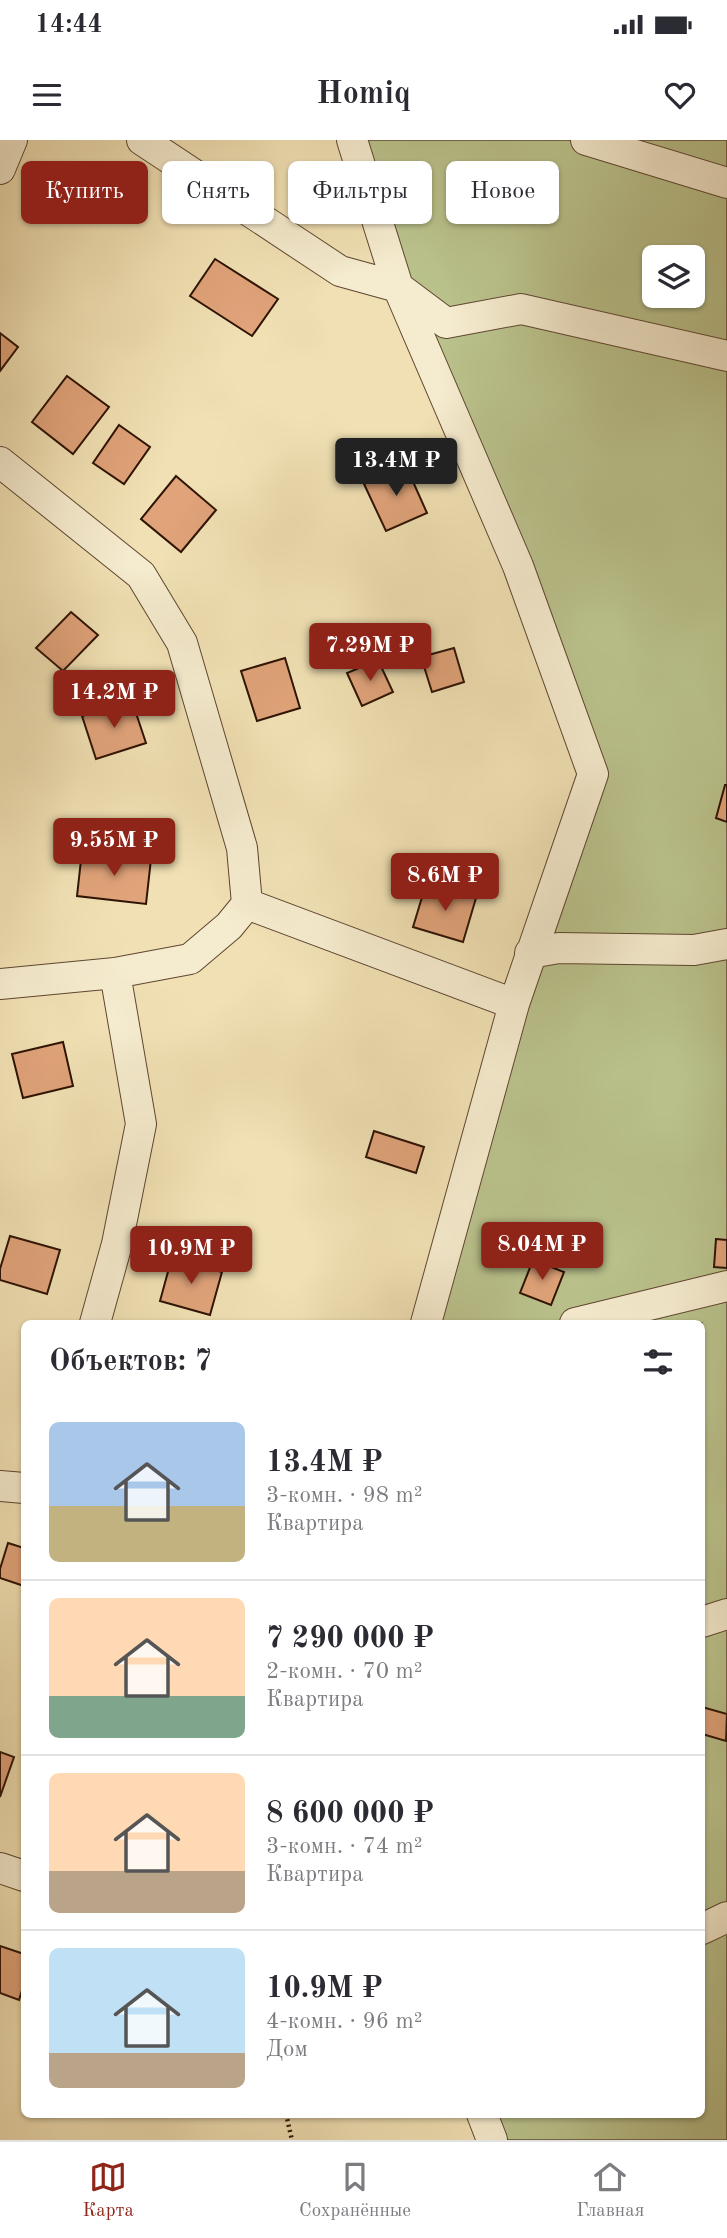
<!DOCTYPE html>
<html lang="ru">
<head>
<meta charset="utf-8">
<style>
	:root { --surface:#fff; --page:#f2f2f3; --text:#2b2b33; --muted:#7c7c81; --line:#e1e1e2; --accent:#8f2418 }
	body { margin:0; font-family:"Old Standard TT",serif; background:var(--page); color:var(--text); height:100vh; display:flex; flex-direction:column; font-size:26px; white-space:nowrap }
	* { box-sizing:border-box; margin:0 }
	p { font-size:23px; color:var(--muted) }
	.icon { flex:none; width:38px; height:38px; fill:none; stroke:currentColor; stroke-width:2; stroke-linecap:round; stroke-linejoin:round }
	.map { position:relative; flex:1; overflow:hidden }
	.details { position:absolute; left:21px; top:1180px; width:684px; height:798px; display:flex; flex-direction:column; background:var(--surface); border-radius:10px; box-shadow:0 2px 5px #0004 }
	.details>* { flex:none }
	.hud { position:absolute; left:21px; top:21px; width:686px; height:63px; display:flex; gap:14px }
	.fabs { position:absolute; left:642px; top:105px; display:grid; gap:14px }
	.fabs a { display:grid; place-items:center; width:63px; height:63px; border-radius:10px; background:var(--surface); box-shadow:0 2px 5px #0004; font-size:35px }
	.price { position:absolute; translate:-50% -60px; padding:0 16px; border-radius:7px; background:var(--accent); color:#fff; font-size:23px; line-height:46px; filter:drop-shadow(0 2px 4px #0008) }
	.price::after { content:''; position:absolute; left:50%; top:42px; width:21px; height:16px; margin-left:-10px; background:inherit; clip-path:polygon(0 0,100% 0,50% 100%) }
	.price.active { background:#222; color:#fff }
	ul { padding:0; list-style:none }
	li { display:flex; align-items:center; gap:21px; height:175px; padding:0 28px }
	li+li { border-top:2px solid var(--line) }
	li span { display:grid; place-items:center; flex:none; width:196px; height:140px; border-radius:10px; color:#555 }
	li>.icon { margin-inline-start:auto }
	span .icon { width:84px; height:84px; fill:#fffc; stroke-width:1 }
	li b { font-size:30px }
	h2 { display:flex; justify-content:space-between; align-items:center; height:84px; padding:0 28px; font-size:30px }
	.tag { padding:0 24px; border-radius:10px; background:var(--surface); box-shadow:0 2px 5px #0004; font-size:24px; line-height:63px }
	.tag.active { background:var(--accent); color:#fff }
	.status { display:flex; justify-content:space-between; align-items:center; height:49px; padding:0 35px; background:var(--surface); direction:ltr }
	.status svg { height:19px; fill:currentColor }
	header { display:flex; justify-content:space-between; align-items:center; height:91px; padding:0 28px; background:var(--surface); font-size:32px; font-weight:600 }
	.tab-bar { display:flex; justify-content:space-around; align-items:center; height:98px; border-top:2px solid var(--line); background:var(--surface); font-size:19px; color:var(--muted) }
	.tab-bar a { display:grid; justify-items:center; gap:4px }
	.tab-bar .active { color:var(--accent) }
	.map>svg:first-child { display:block }
	.green { fill:#bac28c; stroke:#746a48; stroke-width:2; fill-rule:evenodd }
	.building { fill:#e0a37a; stroke:#2e1304; stroke-width:2 }
	.lines { fill:none; stroke-linecap:round; stroke-linejoin:round }
	.minor-casing { stroke:#5e4630; stroke-width:32 }
	.path { stroke:#2e1304; stroke-width:4.5; stroke-dasharray:2 3.5; stroke-linecap:butt }
	.minor { stroke:#f5ebce; stroke-width:30 }
</style>
</head>
<body>
<div class="status"><b>14:44</b><svg viewBox="0 0 49 12"><path d="M0 12V9h3v3zM5 12V6h3v6zM10 12V3h3v9zM15 12V0h3v12zM26 1h20v11H26zM47 4h2v5h-2z"/></svg></div>
<header><svg class="icon" aria-label="menu" viewBox="0 0 24 24"><path d="M4 6h16M4 12h16M4 18h16"/></svg>Homiq<svg class="icon" aria-label="heart" viewBox="0 0 24 24"><path d="M12 20l-8-8c-3-5 5-10 8-4 3-6 11-1 8 4z"/></svg></header>
<div class="map">
<svg width="727" height="2000" viewBox="0 0 727 2000">
	<rect width="100%" height="100%" fill="#f0e0b3"/>
	<filter id="stains"><feTurbulence type="fractalNoise" baseFrequency=".00286" numOctaves="4"/><feColorMatrix values="0 0 0 0 .2 0 0 0 0 .09 0 0 0 0 .02 0 0 0 .5 -.17"/></filter>
	<radialGradient id="worn" r=".72"><stop offset=".6" stop-color="#630" stop-opacity="0"/><stop offset="1" stop-color="#630" stop-opacity=".3"/></radialGradient>
	<!-- green -->
	<path class="green" d="M352 0H727V2000H480L472 1974H702V1183H426L593 634ZM654 117H693V156H654Z"/>
	<!-- building -->
	<path class="building" d="M215 119 278 159 252 196 190 156Z
		M0 193 18 207 0 231Z
		M67 236 109 267 73 314 32 282Z
		M119 285 150 307 124 344 93 323Z
		M406 326 427 373 386 391 364 344Z
		M176 336 216 370 181 412 141 379Z
		M71 472 98 495 63 531 36 508Z
		M454 508 464 542 432 552 421 517Z
		M285 518 300 568 257 581 241 531Z
		M378 520 393 552 362 566 347 533Z
		M132 561 146 603 96 619 82 576Z
		M725 645H727V682L716 678Z
		M82 711 151 719 146 764 77 756Z
		M426 744 476 758 463 802 413 787Z
		M63 902 73 946 23 958 12 914Z
		M374 991 424 1007 416 1033 366 1017Z
		M10 1096 60 1110 47 1154 0 1140V1129Z
		M716 1099 727 1100V1128L714 1127Z
		M172 1117 222 1132 210 1175 160 1161Z
		M533 1120 564 1132 551 1165 520 1153Z
		M8 1403 24 1408V1446L0 1438V1429Z
		M702 1567 727 1574 726 1601 702 1594Z
		M0 1612 14 1617 0 1657Z
		M0 1806 24 1814V1844L19 1860 0 1853Z"/>
	<g class="lines">
		<!-- minor casing -->
		<g class="minor-casing">
			<path id="minor" d="M142 0 340 131 398 147 446 183 521 169 727 216
				M352 0 398 147 518 426 593 634 514 864 426 1183
				M586 0 727 43
				M0 29 12 0
				M0 322 141 435 182 503 242 708 247 764
				M530 813 559 808 694 810 727 804
				M0 844 115 833 190 819 229 786 247 764 514 864
				M95 1183 117 1104 141 984 115 833
				M575 1183 727 1146
				M0 1346 24 1348
				M702 1482 727 1474
				M0 1728 24 1736
				M702 1789 727 1777
				M482 1974 492 2000"/>
		</g>
		<!-- path -->
		<path class="path" d="M286 1974 292 2000"/>
		<!-- minor -->
		<use href="#minor" class="minor"/>
	</g>
	<rect width="100%" height="100%" filter="url(#stains)"/>
	<rect width="100%" height="100%" fill="url(#worn)"/>
</svg>
<div class="fabs">
<a><svg class="icon" aria-label="layers" viewBox="0 0 24 24"><path d="M12 4l9 5-9 5-9-5zM3 14l9 5 9-5"/></svg></a>
</div>
<b class="price active" style="left:396px;top:358px">13.4M ₽</b>
<b class="price" style="left:370px;top:543px">7.29M ₽</b>
<b class="price" style="left:114px;top:590px">14.2M ₽</b>
<b class="price" style="left:114px;top:738px">9.55M ₽</b>
<b class="price" style="left:445px;top:773px">8.6M ₽</b>
<b class="price" style="left:542px;top:1142px">8.04M ₽</b>
<b class="price" style="left:191px;top:1146px">10.9M ₽</b>
<div class="hud">
<a class="tag active">Купить</a>
<a class="tag">Снять</a>
<a class="tag">Фильтры</a>
<a class="tag">Новое</a>
</div>
<section class="details">
<h2>Объектов: 7<svg class="icon" aria-label="filters" viewBox="0 0 24 24"><path d="M4 7h16M4 17h16"/><circle cx="9" cy="7" r="2"/><circle cx="15" cy="17" r="2"/></svg></h2>
<ul>
<li><span style="background:linear-gradient(#a9c7e8 60%,#c2b280 0)"><svg class="icon" aria-label="home" viewBox="0 0 24 24"><path d="M3 11l9-7 9 7M6 9v11h12V9"/></svg></span><div><b>13.4M ₽</b><p>3-комн. · 98 m²</p><p>Квартира</p></div></li>
<li><span style="background:linear-gradient(#ffd9b3 70%,#7fa58c 0)"><svg class="icon" aria-label="home" viewBox="0 0 24 24"><path d="M3 11l9-7 9 7M6 9v11h12V9"/></svg></span><div><b>7 290 000 ₽</b><p>2-комн. · 70 m²</p><p>Квартира</p></div></li>
<li><span style="background:linear-gradient(#ffd9b3 70%,#b9a48a 0)"><svg class="icon" aria-label="home" viewBox="0 0 24 24"><path d="M3 11l9-7 9 7M6 9v11h12V9"/></svg></span><div><b>8 600 000 ₽</b><p>3-комн. · 74 m²</p><p>Квартира</p></div></li>
<li><span style="background:linear-gradient(#bfe0f5 75%,#b9a48a 0)"><svg class="icon" aria-label="home" viewBox="0 0 24 24"><path d="M3 11l9-7 9 7M6 9v11h12V9"/></svg></span><div><b>10.9M ₽</b><p>4-комн. · 96 m²</p><p>Дом</p></div></li>
</ul>
</section>
</div>
<nav class="tab-bar">
<a class="active"><svg class="icon" aria-label="map" viewBox="0 0 24 24"><path d="M3 6l6-2 6 2 6-2v14l-6 2-6-2-6 2zM9 4v14M15 6v14"/></svg>Карта</a>
<a><svg class="icon" aria-label="saved" viewBox="0 0 24 24"><path d="M7 4h10v16l-5-4-5 4z"/></svg>Сохранённые</a>
<a><svg class="icon" aria-label="home" viewBox="0 0 24 24"><path d="M3 11l9-7 9 7M6 9v11h12V9"/></svg>Главная</a>
</nav>
</body>
</html>
